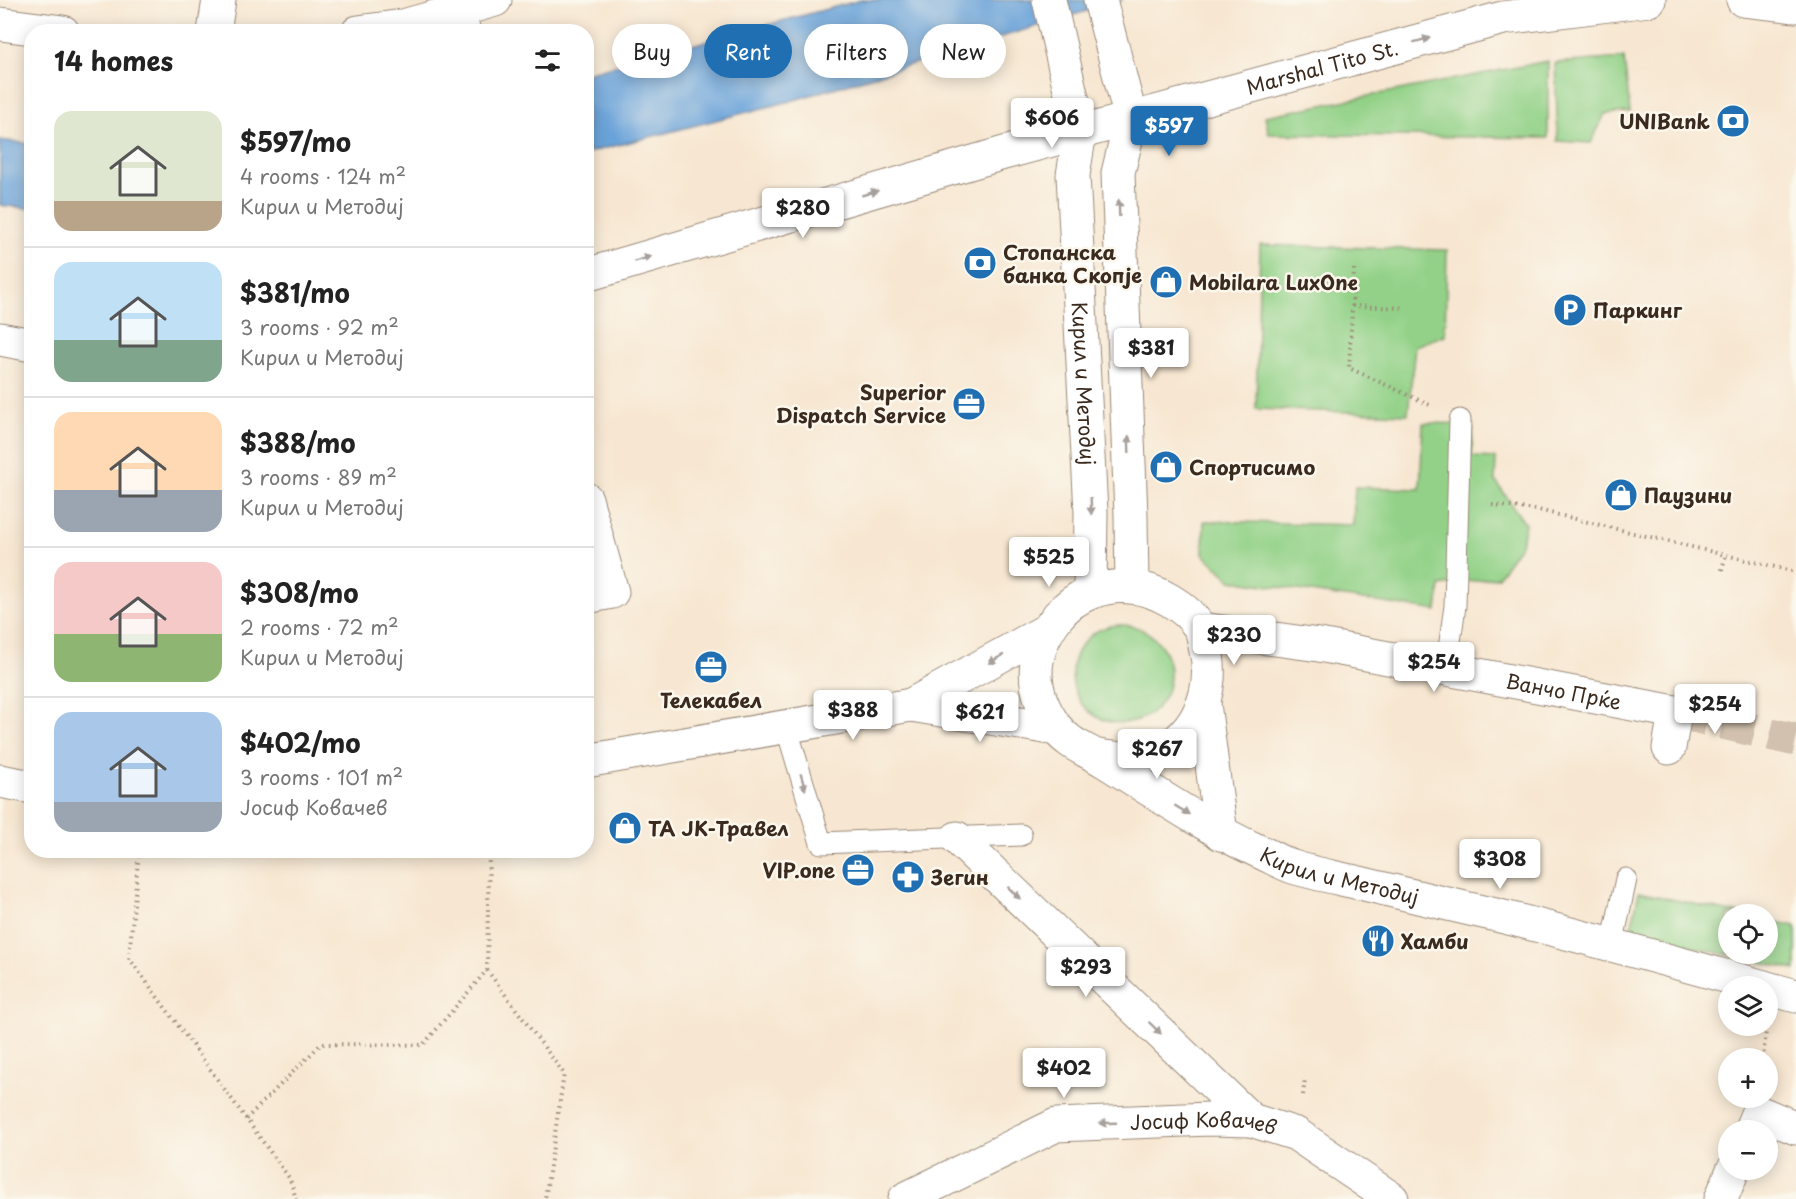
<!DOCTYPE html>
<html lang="en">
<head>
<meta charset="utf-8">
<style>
	:root { --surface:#fff; --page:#f2f2f2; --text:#222; --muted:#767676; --line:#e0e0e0; --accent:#1f6fb2 }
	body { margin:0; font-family:"Playpen Sans",sans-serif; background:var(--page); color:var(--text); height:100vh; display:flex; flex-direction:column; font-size:22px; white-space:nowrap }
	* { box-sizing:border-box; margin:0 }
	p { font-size:20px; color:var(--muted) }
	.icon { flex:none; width:33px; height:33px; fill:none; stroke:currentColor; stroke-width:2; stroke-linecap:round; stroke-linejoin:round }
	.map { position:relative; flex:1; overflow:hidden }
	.panel { position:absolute; left:24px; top:24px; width:570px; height:834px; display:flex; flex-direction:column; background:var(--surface); border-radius:24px; box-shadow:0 3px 15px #0003 }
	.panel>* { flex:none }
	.top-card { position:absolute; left:612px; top:24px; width:570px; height:54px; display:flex; gap:12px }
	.fabs { position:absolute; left:1718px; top:904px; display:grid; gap:12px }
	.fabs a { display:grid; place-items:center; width:60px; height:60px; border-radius:50%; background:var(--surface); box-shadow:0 3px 15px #0003; font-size:30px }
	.price { position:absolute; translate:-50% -51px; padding:0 14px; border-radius:6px; background:#fff; color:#222; font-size:20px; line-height:39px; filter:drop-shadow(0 2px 3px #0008) }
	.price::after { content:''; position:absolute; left:50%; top:36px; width:18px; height:14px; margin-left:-9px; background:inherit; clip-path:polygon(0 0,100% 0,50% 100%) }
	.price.active { background:var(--accent); color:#fff }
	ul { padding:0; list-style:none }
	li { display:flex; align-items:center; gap:18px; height:150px; padding:0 30px }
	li+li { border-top:2px solid var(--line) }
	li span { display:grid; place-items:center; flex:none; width:168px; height:120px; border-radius:18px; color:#555 }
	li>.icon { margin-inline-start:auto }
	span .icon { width:72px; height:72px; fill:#fffc; stroke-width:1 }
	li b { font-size:26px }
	h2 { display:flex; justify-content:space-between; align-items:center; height:72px; padding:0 30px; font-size:26px }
	.pill { padding:0 21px; border-radius:27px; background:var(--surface); box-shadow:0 3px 15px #0003; font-size:21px; line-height:54px }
	.pill.active { background:var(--accent); color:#fff }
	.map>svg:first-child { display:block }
	.green { fill:#92d187; stroke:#667e52; stroke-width:1.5 }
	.water { fill:#6aa3d9; stroke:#52667c; stroke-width:1.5 }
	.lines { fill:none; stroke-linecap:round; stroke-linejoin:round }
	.street-tunnel { stroke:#d1c1ae; stroke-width:33; stroke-dasharray:33 16; stroke-linecap:butt }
	.lane-casing { stroke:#998878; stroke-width:23 }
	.street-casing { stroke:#998878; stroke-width:35 }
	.secondary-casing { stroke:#998878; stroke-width:35 }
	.path { stroke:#998878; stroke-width:4; stroke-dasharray:1.5 4.5; stroke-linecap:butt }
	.lane { stroke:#fff; stroke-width:21 }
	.street { stroke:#fff; stroke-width:33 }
	.secondary { stroke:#fff; stroke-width:33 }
	.oneway { fill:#a79f9a }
	.labels { text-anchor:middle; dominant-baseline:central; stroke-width:5; stroke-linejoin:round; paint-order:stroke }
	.street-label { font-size:20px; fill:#3b2a1e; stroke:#fbf7ec }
	.poi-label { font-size:20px; font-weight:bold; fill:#3b2a1e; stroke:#fbf7ec; text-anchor:start }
</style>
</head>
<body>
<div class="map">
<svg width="1796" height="1199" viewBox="0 0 1796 1199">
	<rect width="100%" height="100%" fill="#fbf7ec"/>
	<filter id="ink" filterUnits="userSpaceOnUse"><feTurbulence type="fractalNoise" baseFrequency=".0167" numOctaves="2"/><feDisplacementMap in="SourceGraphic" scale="12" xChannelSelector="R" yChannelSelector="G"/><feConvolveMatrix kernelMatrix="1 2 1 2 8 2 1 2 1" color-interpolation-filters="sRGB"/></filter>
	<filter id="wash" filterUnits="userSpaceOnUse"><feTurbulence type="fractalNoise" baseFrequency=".008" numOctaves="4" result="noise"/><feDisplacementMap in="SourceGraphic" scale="24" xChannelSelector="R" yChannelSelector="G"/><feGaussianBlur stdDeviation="1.35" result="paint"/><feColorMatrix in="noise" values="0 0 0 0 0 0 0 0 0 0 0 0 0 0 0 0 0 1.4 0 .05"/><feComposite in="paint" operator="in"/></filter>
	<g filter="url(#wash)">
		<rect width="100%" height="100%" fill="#f7e7d2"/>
		<!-- green -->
		<path class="green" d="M1624 58 1630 112 1605 114 1591 143 1558 141 1555 63Z
			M1548 61V138L1269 134 1265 116Z
			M1260 245 1447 250 1445 335 1415 346 1408 414 1256 409Z
			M1423 423 1473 424 1472 457 1496 458 1495 480 1525 524 1521 544 1498 577 1440 586 1437 611 1231 580 1203 554 1204 521 1353 525 1355 487 1420 489Z
			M1072 674a49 49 0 1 1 98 0a49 49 0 1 1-98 0Z
			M1639 892 1745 915H1728V954H1767V920L1796 926V970L1630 933Z"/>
		<!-- water -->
		<path class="water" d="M861 0H1123L791 101 587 153 586 73Z
			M0 140 31 144V209L0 205Z"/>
	</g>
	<g filter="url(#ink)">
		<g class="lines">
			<!-- street-tunnel -->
			<path class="street-tunnel" d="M1675 712 1796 740"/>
			<!-- lane casing -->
			<g class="lane-casing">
				<path id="lane" d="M464 8 470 32
					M1446 670 1455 606 1460 420
					M786 726 821 843 1021 835
					M1612 945 1626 879"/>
			</g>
			<!-- street casing -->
			<g class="street-casing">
				<g id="street">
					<path d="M214 32 219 0"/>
					<path d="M586 499 612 592 586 597"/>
					<path id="s1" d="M1201 629 1319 645 1675 712 1669 748"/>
					<path d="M911 705 1047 630"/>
					<path d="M586 761 911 705 1057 729"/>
					<path d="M0 781 32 787"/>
					<path d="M957 838 1251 1120"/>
					<path d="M1750 1131 1758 1112 1796 1128"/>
					<path id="s2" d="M905 1199 1056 1125 1210 1119 1251 1120 1296 1134 1392 1199"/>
					<path d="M1721 1199 1733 1170"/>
				</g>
			</g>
			<!-- secondary casing -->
			<g class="secondary-casing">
				<g id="secondary">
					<path id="s3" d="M1049 0 1080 132 1073 175 1091 512 1090 592"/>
					<path d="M1100 0 1131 119 1118 173 1131 516 1132 587"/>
					<path d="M1743 0 1796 6"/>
					<path d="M0 24 63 32"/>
					<path d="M358 32 403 26 495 0"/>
					<path id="s4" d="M586 275 1004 153 1503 18 1649 0"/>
					<path d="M0 339 32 345"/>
					<path d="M1204 704 1221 834"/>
					<path id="s5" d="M1097 756C1114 758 1130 761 1147 756 1196 743 1217 691 1205 646 1204 640 1203 633 1200 628 1186 606 1156 589 1131 587 1104 584 1075 595 1058 616 1030 651 1029 690 1055 726 1068 745 1088 750 1106 762 1156 793 1205 827 1258 851 1270 856 1281 863 1293 867 1315 874 1338 878 1360 883 1405 894 1451 905 1496 915 1586 937 1675 962 1764 987"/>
					<path d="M1767 988 1796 996"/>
				</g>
			</g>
			<!-- path -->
			<path class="path" d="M1354 269 1349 368 1430 405
				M1352 306 1405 308
				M1492 505 1538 510 1796 572
				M1722 570 1726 554
				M139 850 129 958 290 1179 296 1199
				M487 970 564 1074 545 1199
				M1763 1059 1766 1030
				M1303 1095 1305 1079
				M246 1119 321 1044 423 1045 487 970 489 850"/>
			<!-- lane -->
			<use href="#lane" class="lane"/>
			<!-- street -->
			<use href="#street" class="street"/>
			<!-- secondary -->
			<use href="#secondary" class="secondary"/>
		</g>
		<!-- one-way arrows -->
		<defs><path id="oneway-solid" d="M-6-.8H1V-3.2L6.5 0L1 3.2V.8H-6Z" transform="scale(1.5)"/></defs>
		<g class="oneway">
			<use href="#oneway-solid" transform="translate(1422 40) rotate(-15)"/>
			<use href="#oneway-solid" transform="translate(870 193) rotate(-16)"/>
			<use href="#oneway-solid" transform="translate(1119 208) rotate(-92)"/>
			<use href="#oneway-solid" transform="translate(643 259) rotate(-16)"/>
			<use href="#oneway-solid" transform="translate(1129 444) rotate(-92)"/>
			<use href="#oneway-solid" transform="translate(1091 506) rotate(88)"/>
			<use href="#oneway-solid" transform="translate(996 659) rotate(151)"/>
			<use href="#oneway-solid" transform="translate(803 782) rotate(74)"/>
			<use href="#oneway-solid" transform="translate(1182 810) rotate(32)"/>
			<use href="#oneway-solid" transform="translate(1014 893) rotate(44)"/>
			<use href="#oneway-solid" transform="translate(1155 1028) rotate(44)"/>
			<use href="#oneway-solid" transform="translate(1108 1123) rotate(178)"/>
		</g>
	</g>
	<!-- icons -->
	<defs>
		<g id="bank-disc" transform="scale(1.725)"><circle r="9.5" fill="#1f6fb2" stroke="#fbf7ec"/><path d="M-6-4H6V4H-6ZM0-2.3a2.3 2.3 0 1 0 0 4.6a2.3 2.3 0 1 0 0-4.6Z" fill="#fff"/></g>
		<g id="shop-disc" transform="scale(1.725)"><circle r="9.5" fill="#1f6fb2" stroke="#fbf7ec"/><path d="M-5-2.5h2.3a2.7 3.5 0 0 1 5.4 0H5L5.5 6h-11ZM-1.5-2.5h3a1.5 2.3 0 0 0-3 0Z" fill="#fff"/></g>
		<g id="parking-disc" transform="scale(1.725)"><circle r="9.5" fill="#1f6fb2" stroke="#fbf7ec"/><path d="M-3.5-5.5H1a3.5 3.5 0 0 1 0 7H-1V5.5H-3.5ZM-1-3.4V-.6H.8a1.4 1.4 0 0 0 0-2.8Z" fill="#fff"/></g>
		<g id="office-disc" transform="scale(1.725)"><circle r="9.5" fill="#1f6fb2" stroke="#fbf7ec"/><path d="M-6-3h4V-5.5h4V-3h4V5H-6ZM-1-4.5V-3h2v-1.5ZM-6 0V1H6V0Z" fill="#fff"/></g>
		<g id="pharmacy-disc" transform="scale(1.725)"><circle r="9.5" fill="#1f6fb2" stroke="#fbf7ec"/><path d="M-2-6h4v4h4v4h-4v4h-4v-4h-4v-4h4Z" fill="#fff"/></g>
		<g id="restaurant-disc" transform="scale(1.725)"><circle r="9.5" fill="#1f6fb2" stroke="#fbf7ec"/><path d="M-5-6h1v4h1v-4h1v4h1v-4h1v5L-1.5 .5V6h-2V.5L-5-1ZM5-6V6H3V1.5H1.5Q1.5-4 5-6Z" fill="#fff"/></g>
	</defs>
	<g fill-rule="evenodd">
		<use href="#bank-disc" x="1733" y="121"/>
		<use href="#bank-disc" x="980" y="263"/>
		<use href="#shop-disc" x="1166" y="282"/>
		<use href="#parking-disc" x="1570" y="310"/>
		<use href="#office-disc" x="969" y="404"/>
		<use href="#shop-disc" x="1166" y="467"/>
		<use href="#shop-disc" x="1621" y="495"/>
		<use href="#office-disc" x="711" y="667"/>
		<use href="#shop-disc" x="625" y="828"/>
		<use href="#office-disc" x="858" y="870"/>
		<use href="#pharmacy-disc" x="908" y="877"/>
		<use href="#restaurant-disc" x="1378" y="941"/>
	</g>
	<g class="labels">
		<!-- street labels -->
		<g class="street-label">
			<text stroke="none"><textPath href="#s4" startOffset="765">Marshal Tito St.</textPath></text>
			<text stroke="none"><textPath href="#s3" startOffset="388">Кирил и Методиј</textPath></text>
			<text stroke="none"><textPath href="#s1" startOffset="368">Ванчо Прќе</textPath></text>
			<text stroke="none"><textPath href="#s5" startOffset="816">Кирил и Методиј</textPath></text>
			<text stroke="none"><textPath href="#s2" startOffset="316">Јосиф Ковачев</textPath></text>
		</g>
		<!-- poi labels -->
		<g class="poi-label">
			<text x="1710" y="121" text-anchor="end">UNIBank</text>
			<text x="1003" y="252">Стопанска<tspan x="1003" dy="23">банка Скопје</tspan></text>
			<text x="1189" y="282">Mobilara LuxOne</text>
			<text x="1593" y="310">Паркинг</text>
			<text x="946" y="392" text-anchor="end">Superior<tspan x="946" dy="23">Dispatch Service</tspan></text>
			<text x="1189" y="467">Спортисимо</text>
			<text x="1644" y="495">Паузини</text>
			<text x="711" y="700" text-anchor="middle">Телекабел</text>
			<text x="648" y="828">ТА ЈК-Травел</text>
			<text x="835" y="870" text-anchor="end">VIP.one</text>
			<text x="931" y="877">Зегин</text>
			<text x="1401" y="941">Хамби</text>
		</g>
	</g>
</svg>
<div class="fabs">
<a><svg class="icon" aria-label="locate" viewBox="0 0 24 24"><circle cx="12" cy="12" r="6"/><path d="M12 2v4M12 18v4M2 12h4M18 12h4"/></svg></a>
<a><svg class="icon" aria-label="layers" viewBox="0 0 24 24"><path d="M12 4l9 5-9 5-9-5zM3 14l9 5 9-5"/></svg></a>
<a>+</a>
<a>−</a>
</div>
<b class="price" style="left:1052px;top:149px">$606</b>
<b class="price active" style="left:1169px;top:157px">$597</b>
<b class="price" style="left:803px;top:239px">$280</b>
<b class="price" style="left:1151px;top:379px">$381</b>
<b class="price" style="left:1049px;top:588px">$525</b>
<b class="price" style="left:1234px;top:666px">$230</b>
<b class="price" style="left:1434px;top:693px">$254</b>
<b class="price" style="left:1715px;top:735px">$254</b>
<b class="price" style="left:853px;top:741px">$388</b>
<b class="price" style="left:980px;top:743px">$621</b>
<b class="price" style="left:1157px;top:780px">$267</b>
<b class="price" style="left:1500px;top:890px">$308</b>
<b class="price" style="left:1086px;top:998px">$293</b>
<b class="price" style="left:1064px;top:1099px">$402</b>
<div class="top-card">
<a class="pill">Buy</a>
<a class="pill active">Rent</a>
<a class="pill">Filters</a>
<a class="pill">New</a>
</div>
<section class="panel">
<h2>14 homes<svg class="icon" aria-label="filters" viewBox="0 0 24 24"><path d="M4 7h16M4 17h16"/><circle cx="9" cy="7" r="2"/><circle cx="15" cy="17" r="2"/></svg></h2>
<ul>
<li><span style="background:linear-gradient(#dfe7d0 75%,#b9a48a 0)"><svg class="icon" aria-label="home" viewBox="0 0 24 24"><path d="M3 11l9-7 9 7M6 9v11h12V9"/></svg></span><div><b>$597/mo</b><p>4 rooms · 124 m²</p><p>Кирил и Методиј</p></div></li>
<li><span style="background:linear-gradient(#bfe0f5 65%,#7fa58c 0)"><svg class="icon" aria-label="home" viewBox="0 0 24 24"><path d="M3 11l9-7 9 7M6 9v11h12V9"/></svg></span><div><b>$381/mo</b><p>3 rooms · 92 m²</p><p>Кирил и Методиј</p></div></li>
<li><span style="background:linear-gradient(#ffd9b3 65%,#9aa5b1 0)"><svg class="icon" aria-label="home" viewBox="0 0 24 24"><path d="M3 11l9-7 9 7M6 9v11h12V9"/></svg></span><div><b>$388/mo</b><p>3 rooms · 89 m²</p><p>Кирил и Методиј</p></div></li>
<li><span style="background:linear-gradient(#f6c9c9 60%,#8fb573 0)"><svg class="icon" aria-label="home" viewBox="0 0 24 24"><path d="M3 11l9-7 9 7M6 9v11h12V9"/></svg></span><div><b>$308/mo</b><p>2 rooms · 72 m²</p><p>Кирил и Методиј</p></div></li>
<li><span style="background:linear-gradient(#a9c7e8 75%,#9aa5b1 0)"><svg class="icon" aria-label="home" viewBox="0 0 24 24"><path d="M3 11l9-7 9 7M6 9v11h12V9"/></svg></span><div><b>$402/mo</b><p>3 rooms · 101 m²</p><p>Јосиф Ковачев</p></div></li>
</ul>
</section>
</div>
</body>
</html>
